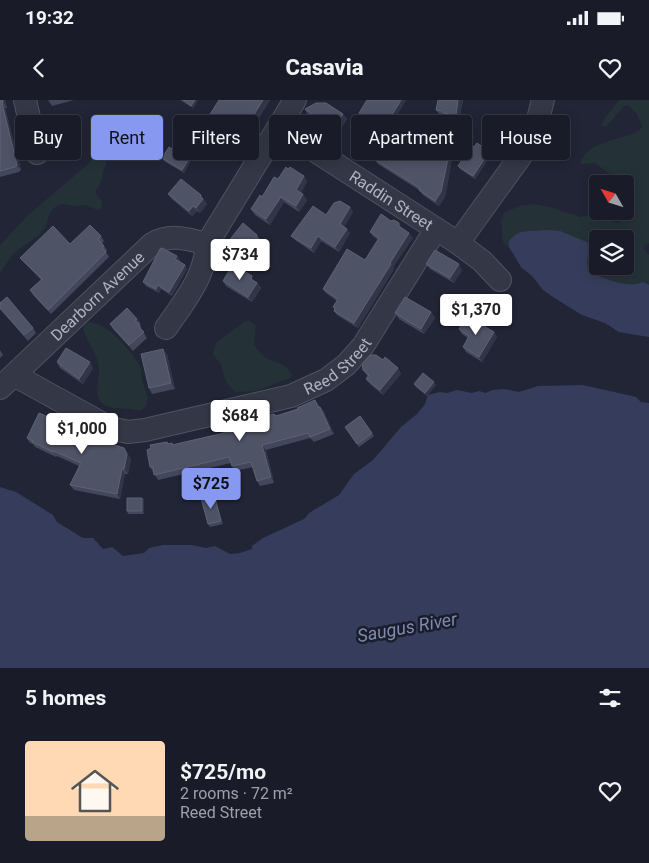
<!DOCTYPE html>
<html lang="en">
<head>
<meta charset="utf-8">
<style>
	:root { --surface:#191c28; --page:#222530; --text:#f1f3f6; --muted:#9fa1a8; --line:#373a45; --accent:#8698f0 }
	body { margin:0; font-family:Roboto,sans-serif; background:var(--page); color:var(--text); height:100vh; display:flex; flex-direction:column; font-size:19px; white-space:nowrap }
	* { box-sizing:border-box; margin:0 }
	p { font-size:16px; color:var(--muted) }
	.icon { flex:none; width:28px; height:28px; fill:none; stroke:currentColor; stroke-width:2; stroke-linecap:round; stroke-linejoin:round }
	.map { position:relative; height:568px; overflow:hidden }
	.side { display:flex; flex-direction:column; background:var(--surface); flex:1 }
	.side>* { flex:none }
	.top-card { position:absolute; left:15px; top:15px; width:620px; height:45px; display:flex; gap:10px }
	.needle { width:32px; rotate:309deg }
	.fabs { position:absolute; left:589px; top:75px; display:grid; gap:10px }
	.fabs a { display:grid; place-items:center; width:45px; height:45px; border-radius:5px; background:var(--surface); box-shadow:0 2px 12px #0003,0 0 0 1px var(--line); font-size:25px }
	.price { position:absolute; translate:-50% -42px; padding:0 11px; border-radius:5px; background:#fff; color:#222; font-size:16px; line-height:32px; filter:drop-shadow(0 1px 2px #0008) }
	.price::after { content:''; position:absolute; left:50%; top:30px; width:15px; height:11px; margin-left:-8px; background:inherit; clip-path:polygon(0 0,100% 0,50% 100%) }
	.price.on { background:var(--accent); color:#111 }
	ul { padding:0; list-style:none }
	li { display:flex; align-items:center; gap:15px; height:125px; padding:0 25px }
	li span { display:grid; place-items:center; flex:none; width:140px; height:100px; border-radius:5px; color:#555 }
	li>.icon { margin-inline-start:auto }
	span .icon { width:60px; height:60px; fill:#fffc; stroke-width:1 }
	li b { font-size:21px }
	h2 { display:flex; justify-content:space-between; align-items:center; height:60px; padding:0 25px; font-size:21px }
	.tag { padding:0 18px; border-radius:5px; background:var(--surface); box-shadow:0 2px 12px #0003,0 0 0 1px var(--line); font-size:18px; line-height:45px }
	.tag.on { background:var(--accent); color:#111 }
	.status { display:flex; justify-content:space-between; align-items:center; height:35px; padding:0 25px; background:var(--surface); direction:ltr }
	.status svg { height:14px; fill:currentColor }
	header { display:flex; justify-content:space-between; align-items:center; height:65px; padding:0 25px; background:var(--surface); font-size:22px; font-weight:800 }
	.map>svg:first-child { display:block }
	.green { fill:#243238; fill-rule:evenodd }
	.water { fill:#363d5c }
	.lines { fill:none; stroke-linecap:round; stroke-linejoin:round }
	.minor-casing { stroke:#4f5261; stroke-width:24 }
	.minor { stroke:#343846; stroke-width:22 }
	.wall { fill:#43475b }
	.shaded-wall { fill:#313547 }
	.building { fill:#4f5366; stroke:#5e6275 }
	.labels { text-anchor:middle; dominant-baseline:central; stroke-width:5; stroke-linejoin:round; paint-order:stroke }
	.street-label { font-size:16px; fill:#afb2c3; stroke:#1a1d2b }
	.water-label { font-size:18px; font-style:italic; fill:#808aae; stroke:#1a1d2b }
</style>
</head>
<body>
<div class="status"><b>19:32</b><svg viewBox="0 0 49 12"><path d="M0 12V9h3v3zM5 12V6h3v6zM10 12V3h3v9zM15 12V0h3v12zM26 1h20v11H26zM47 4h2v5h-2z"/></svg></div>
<header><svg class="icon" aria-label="back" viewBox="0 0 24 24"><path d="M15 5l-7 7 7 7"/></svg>Casavia<svg class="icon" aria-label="heart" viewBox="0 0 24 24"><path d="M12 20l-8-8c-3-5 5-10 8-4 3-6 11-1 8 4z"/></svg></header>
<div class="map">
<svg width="649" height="568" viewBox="0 0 649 568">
	<rect width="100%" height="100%" fill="#212536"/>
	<!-- green -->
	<path class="green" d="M619 0H649V143L644 146 645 151 649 155V237L619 232 605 223 582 215 543 190 533 177 521 167 511 149 503 142 501 121 504 113 519 106 534 104 550 107 580 117 588 115 618 123 626 118 625 84H610L606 80 610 74 595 63 580 64C588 37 625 43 643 27L637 14 628 5 623 7 607 26H602V22ZM598 139H625V166H598Z
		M105 44H109L111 47 110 55 104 69 101 82 95 92C98 98 105 101 101 109L97 110 87 105 75 106 62 104 55 107 50 113 45 128 39 135 13 154 0 173V145L29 114 87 65Z
		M245 221H250L256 226 254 245C258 249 261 255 265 257 275 263 287 263 292 275L290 278 256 291 236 292C228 287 222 276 222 266L213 254 216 243Z
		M90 222C111 226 128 248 139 264 142 270 141 273 142 279 143 288 152 299 144 308 140 313 135 309 130 309 120 308 109 310 101 302 93 293 100 278 99 268 98 254 87 243 83 229L85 225Z"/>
	<!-- water -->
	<path class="water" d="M546 130 560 131 589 143C593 154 581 161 591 173 607 179 627 189 643 182L649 185V237L619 232 605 223 582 215 553 197 543 190 533 177 521 167 509 147V141C519 128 531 132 546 130Z
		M583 285 636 297 641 302 649 303V568H0V387L16 392 53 415 57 422 83 438H93L103 449 112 447 123 456 144 453 149 448 163 445H192L206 448 215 446 230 454 240 453 252 449V446L263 438 304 419 309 413 339 395 354 374 373 360 401 327 417 314 425 304 428 295 440 292 447 293 457 290 472 293 479 291 486 293 492 290 504 289 519 292 538 286Z"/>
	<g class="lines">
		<!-- minor casing -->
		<g class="minor-casing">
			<g id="minor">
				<path d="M25 0 37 53"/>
				<path id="s1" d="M278 27 458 143 482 161 500 180"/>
				<path d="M458 143 525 50 536 27 543 0"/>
				<path d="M166 228C184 202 205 177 207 144L295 0"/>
				<path id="s2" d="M14 275 110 328 128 332 145 330 291 296 326 280 346 265 363 246 436 129"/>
				<path id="s3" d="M0 288 152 144C170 133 188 139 207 144"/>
			</g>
		</g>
		<!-- minor -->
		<use href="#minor" class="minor"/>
	</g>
	<!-- wall -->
	<path class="wall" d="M0 0H5L7 8H5L21 70 19 72 0 77Z
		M48 0H74L52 6Z
		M180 0H198L193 8Z
		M219 0H270L234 58 227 60 200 42 196 36 214 8Z
		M367 0H406L388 29 431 55 452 59 445 97 439 106 423 95 419 90 378 64 374 59 376 49 374 47 384 30 362 16 359 13Z
		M463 0 459 20 446 18 444 16 440 15 436 10Z
		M305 9 343 14 347 19 336 36 324 29 321 23 308 15Z
		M474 47 489 52 487 55 489 58 475 79 460 69 458 66Z
		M162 58 189 59 190 62 184 73 164 61Z
		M278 79 307 81 301 93 307 100 299 112 284 102 270 125 255 115 251 109Z
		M168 94 201 95 207 104 200 113 197 111 192 116 172 99Z
		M350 107 353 112 344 127 347 129 350 133 339 152 321 141 314 153 295 140 291 136 326 115Z
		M402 128 413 138 393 167 394 169 358 228 337 215 334 211 335 209 333 207 337 201 326 193 323 189 365 160 378 140 373 136 370 132Z
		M257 135 261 140 260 141 262 144 251 161 231 148 228 142Z
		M101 136 104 141 102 143 107 150 106 152 109 157 51 214 33 195 30 190 41 180 24 162 20 158Z
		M180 160 179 162 185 165 187 169 172 196 161 189 159 193 146 186 143 182Z
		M426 164 462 170 454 183 430 169Z
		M223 181H256L261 188 252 202 226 186Z
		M0 203 33 228 36 233 28 241 0 209Z
		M431 212 435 218 424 234 399 219 395 213Z
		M137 219 141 224 139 225 147 238 133 251 113 229 110 224Z
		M459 229 494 232 497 237 482 262 466 252 463 247 468 238 462 234Z
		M0 250 3 255 0 258Z
		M167 254 175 289 152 294 149 288Z
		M383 260 398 268 401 274 383 295 370 284 366 279 368 277 363 270Z
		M57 262 93 268 83 284 60 268Z
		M414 284 436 285 427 296 416 287Z
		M315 300 324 312 334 334 314 342 310 338 266 350 274 383 260 386 257 381 253 367 235 371 232 366 231 363 158 380 150 367 167 342 169 344 172 343 173 345 224 333 241 323 276 316 298 309Z
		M360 316 374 336 359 347 345 327Z
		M57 325 76 334 93 336 96 341 131 359 128 374H125L120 399 74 390 70 385 79 366 57 356 56 357 35 347 33 344 30 343 27 338Z
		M142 398 144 400V414H128L127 411Z
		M216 401 223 424 210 427 208 424Z"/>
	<!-- shaded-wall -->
	<path class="shaded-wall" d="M3 0H5L7 8 3 2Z
		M195 0H198L193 8 191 6Z
		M263 0H270L234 58 230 53Z
		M401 0H406L387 32 384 28Z
		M458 0H463L459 20 456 15Z
		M2 3 5 8 21 70 17 65Z
		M343 14 347 19 336 36 332 31Z
		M487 50 489 52 486 56 484 54Z
		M449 54 452 59 445 97 439 106 435 101Z
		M487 55 489 58 475 79 473 76Z
		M189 59 190 62 184 73 182 70Z
		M304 76 307 81 300 95 296 90Z
		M303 94 307 100 299 112 296 106Z
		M201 95 207 104 200 113 196 108Z
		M281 97 284 102 270 125 266 119Z
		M193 106 197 111 192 116 189 111Z
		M350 107 353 112 343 129 340 124Z
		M347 129 350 133 339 152 335 147Z
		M409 133 413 138 393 167 394 169 358 228 354 223 390 163Z
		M257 135 261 140 260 141 262 144 251 161 247 156Z
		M318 136 321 141 314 153 311 148Z
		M177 156 180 160 178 164 175 159Z
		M459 164 462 170 454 183 450 178Z
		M185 165 187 169 172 196 169 192Z
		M257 183 261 188 252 202 248 197Z
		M158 185 161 189 159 193 156 189Z
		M431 212 435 218 424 234 421 229Z
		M494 232 497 237 482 262 479 257Z
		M163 249 167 254 175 289 171 283Z
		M90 262 93 268 83 284 79 279Z
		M398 268 401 274 383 295 380 290Z
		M434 282 436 285 427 296 425 293Z
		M320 307 324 312 334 334 330 329Z
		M93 336 97 341 94 345 91 340Z
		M262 345 266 350 274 383 271 377Z
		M124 348 131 359 128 374 124 369Z
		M122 369 125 374 120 399 117 394Z
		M142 398 144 400V414L142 411Z
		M215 398 216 401 223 424 221 421Z"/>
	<!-- building -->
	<path class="building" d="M0 0H3V2L2 3 17 65 15 67 0 71Z
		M183 0H195L191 6Z
		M219 0H263L230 53 224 54 196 36 214 8Z
		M367 0H401L384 28 359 13Z
		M438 0H458L456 15 443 13V11L436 10Z
		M316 3H326L343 14 332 31 321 23 322 21 305 9Z
		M386 28 431 55 436 46 449 54 441 92 435 101 419 90 420 88 374 59 373 53 376 48 374 47Z
		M477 43 487 50 484 54 487 55 473 76 458 66 472 45 474 47Z
		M169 47 189 59 182 70 162 58Z
		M286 67 288 69 290 67 304 76 296 90 303 94 296 106 281 97 266 119 251 109 260 95 262 97 274 77 278 79Z
		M181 79 201 95 200 96 203 99 196 108 193 106 189 111 168 94Z
		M340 101 350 107 340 124 347 129 335 147 318 136 311 148 291 136 313 106 326 115 334 103Z
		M381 114 391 121 394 120 399 123V126L409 133 390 163 391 164 354 223 334 211 335 208 333 207 338 199 323 189 347 149 365 160 379 138 370 132Z
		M243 123 257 135 256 137 258 138 247 156 228 142Z
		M90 125 101 136 98 139 104 146 102 148 106 152 48 210 30 190 42 179 20 158 53 126 70 144Z
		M162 148 177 156 175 159 185 165 169 192 158 185 156 189 143 182 160 149Z
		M435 150 459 164 450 178 426 164Z
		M233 164 252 176 251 179 257 183 248 197 223 181Z
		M7 197 33 228 24 235 0 208V203Z
		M405 197 431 212 421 229 395 213Z
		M127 208 137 219 135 220 140 226V228L144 232 129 245 110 224Z
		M467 216 494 232 479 257 463 247 469 236 459 229Z
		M66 248 90 262 79 279 57 262Z
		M163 249 171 283 149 288 141 254Z
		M370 255H376L383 260 385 257 398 268 380 290 366 279 369 275 363 270 362 264Z
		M423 273 434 282 425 293 414 284Z
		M315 300 318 308 320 307 330 329 310 337 308 333 262 345 271 377 257 381 251 362 232 366 229 357 154 375 153 367H150L147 350 151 348 150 345 167 342 168 344 172 343V345L224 333 223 324 238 321 241 323 270 315 274 314 276 316 298 309 297 308Z
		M39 313 53 319 54 323 76 334 79 329 93 336 91 340 118 346 124 348 127 354 124 369H122L117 394 70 385 81 363 54 351 53 352 32 342 33 341 27 338Z
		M360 316 372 333 357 344 345 327Z
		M127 398H142V411H127Z
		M201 398H215L221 421 208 424Z"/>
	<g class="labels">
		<!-- street labels -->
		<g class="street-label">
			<text stroke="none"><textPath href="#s1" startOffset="135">Raddin Street</textPath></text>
			<text stroke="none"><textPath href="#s3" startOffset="134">Dearborn Avenue</textPath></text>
			<text stroke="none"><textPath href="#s2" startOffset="351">Reed Street</textPath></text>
		</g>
		<!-- water labels -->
		<g class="water-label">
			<text transform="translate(407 527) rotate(-10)">Saugus River</text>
		</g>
	</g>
</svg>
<div class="fabs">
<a><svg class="needle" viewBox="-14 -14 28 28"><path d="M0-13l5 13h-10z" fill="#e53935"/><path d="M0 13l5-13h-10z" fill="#9fa1a8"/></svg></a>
<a><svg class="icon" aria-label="layers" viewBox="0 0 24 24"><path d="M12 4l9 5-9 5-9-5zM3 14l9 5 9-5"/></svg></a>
</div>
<b class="price" style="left:240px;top:181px">$734</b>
<b class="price" style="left:476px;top:236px">$1,370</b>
<b class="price" style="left:240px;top:342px">$684</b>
<b class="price" style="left:82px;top:355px">$1,000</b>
<b class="price on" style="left:211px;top:410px">$725</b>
<div class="top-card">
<a class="tag">Buy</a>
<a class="tag on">Rent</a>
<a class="tag">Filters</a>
<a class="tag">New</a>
<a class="tag">Apartment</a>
<a class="tag">House</a>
</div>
</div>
<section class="side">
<h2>5 homes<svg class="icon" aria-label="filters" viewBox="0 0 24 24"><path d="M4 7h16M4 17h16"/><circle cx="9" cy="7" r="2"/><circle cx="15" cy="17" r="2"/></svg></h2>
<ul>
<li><span style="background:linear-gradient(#ffd9b3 75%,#b9a48a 0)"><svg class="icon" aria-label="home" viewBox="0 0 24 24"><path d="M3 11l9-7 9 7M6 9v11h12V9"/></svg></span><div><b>$725/mo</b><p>2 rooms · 72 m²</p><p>Reed Street</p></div><svg class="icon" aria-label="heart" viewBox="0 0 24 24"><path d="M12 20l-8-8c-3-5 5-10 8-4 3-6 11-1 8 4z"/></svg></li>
</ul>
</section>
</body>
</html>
